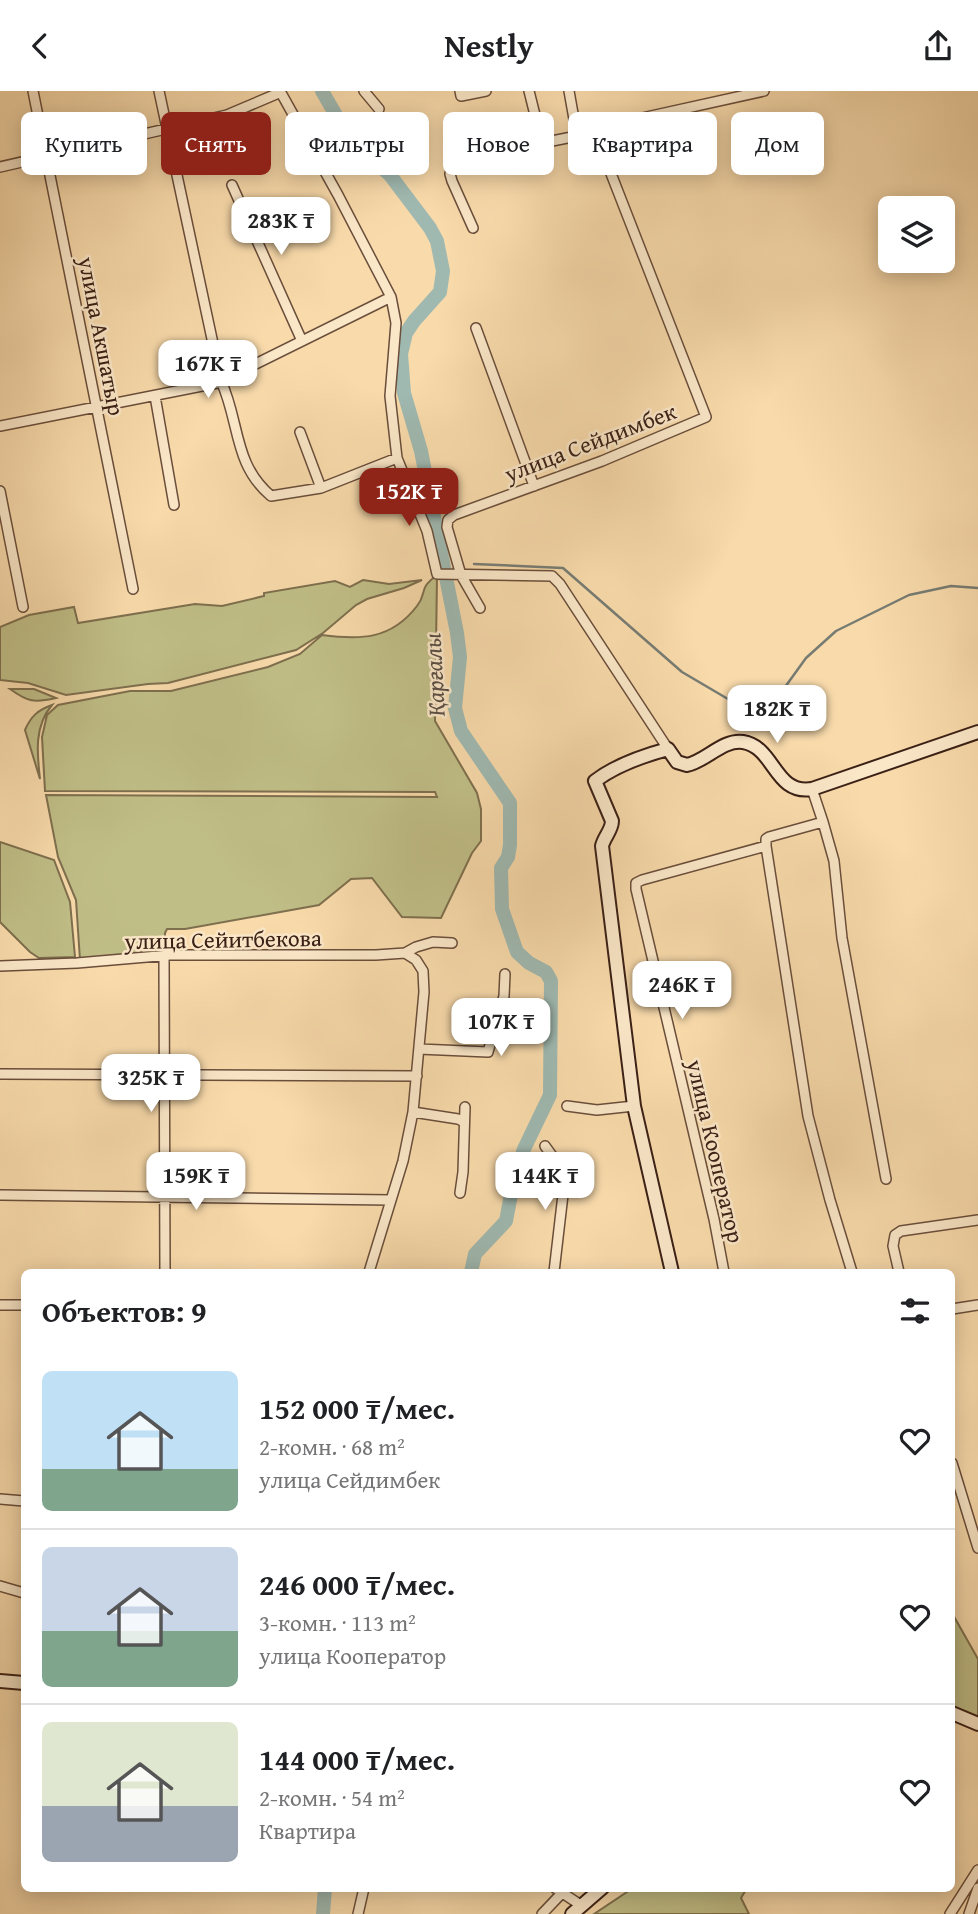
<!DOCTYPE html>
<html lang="ru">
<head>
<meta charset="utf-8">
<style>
	:root { --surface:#fff; --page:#f6f6f6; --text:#202124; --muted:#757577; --line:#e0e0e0; --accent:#8f2418 }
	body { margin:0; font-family:"Gentium Book Plus",serif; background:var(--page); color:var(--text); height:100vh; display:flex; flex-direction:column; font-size:26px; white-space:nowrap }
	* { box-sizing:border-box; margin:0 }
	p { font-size:23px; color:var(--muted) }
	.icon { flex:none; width:38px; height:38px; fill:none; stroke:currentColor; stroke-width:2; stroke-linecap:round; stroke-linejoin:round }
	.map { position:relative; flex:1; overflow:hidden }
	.details { position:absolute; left:21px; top:1178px; width:934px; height:623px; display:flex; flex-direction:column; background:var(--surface); border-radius:10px; box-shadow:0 4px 18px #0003 }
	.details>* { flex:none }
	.hud { position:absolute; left:21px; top:21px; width:936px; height:63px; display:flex; gap:14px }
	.controls { position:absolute; left:878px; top:105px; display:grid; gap:14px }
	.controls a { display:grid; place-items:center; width:77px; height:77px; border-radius:10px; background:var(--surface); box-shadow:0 4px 18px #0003; font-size:35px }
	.price { position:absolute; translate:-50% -60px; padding:0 16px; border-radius:14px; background:#fff; color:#222; font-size:23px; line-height:46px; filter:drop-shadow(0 2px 4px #0008) }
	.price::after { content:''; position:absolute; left:50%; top:42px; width:21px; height:16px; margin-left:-10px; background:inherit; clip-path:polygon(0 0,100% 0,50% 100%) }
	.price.active { background:var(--accent); color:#fff }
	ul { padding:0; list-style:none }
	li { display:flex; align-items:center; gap:21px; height:175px; padding:0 21px }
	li+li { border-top:2px solid var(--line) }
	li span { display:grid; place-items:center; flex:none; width:196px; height:140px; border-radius:10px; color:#555 }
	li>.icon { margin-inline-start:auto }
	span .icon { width:84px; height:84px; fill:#fffc; stroke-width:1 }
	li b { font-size:30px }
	h2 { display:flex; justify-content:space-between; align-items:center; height:84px; padding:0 21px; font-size:30px }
	.pill { padding:0 24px; border-radius:10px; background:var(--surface); box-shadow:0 4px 18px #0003; font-size:24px; line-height:63px }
	.pill.active { background:var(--accent); color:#fff }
	header { display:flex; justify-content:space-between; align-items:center; height:91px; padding:0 21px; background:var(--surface); font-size:32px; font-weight:600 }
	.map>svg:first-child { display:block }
	.green { fill:#c0be87; stroke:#7e6f4e; stroke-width:2 }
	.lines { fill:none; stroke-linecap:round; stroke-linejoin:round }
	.stream { stroke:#777c73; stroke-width:2.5 }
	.river { stroke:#9fb9b1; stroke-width:14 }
	.street-casing { stroke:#6a4e3b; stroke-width:12 }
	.secondary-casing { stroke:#3b2016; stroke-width:16 }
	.street { stroke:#fae7c8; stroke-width:9 }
	.secondary { stroke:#fae7c8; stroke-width:12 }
	.labels { text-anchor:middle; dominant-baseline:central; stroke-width:5; stroke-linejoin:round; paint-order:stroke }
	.street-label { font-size:23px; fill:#3b2016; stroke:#fae7c8 }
	.water-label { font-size:24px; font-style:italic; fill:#594e44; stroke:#fae7c8 }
</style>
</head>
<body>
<header><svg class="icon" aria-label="back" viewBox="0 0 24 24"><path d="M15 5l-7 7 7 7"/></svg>Nestly<svg class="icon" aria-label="share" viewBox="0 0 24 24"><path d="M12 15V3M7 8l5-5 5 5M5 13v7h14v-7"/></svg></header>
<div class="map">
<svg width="978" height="1823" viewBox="0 0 978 1823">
	<rect width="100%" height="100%" fill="#f8daab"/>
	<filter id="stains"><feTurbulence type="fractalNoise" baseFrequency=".00286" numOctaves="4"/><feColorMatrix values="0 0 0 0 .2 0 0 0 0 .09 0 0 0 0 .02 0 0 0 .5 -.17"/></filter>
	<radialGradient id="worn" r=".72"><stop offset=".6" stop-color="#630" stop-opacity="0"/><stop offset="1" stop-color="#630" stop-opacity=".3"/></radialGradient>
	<!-- green -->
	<path class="green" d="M437 484 435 630 477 702 481 718V750L472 762 441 827 402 826 372 787 351 788 319 814 185 838H167L165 842V858L154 863 80 869 76 809 58 766 46 704 437 706 435 701 45 700 42 646 47 624 58 614 130 600H171L268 576 300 563 322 544C360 549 391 549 417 515 428 501 417 499 437 484Z
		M363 489 389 493 422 489 404 497 367 508 356 514 323 542 296 559 168 592 148 593 66 604 28 592 0 589V536L29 524 74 516 78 532 195 513 222 515 264 505V502L335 490 350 496Z
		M10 598H34L56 607C34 612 28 611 10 598Z
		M52 614C34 635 37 662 40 688L25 639C31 625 38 619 52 614Z
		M0 751 54 769 70 811 75 866 39 867 30 861 0 831Z
		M952 1522 978 1568V1628L952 1619Z
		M633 1797H747L741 1807 749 1823H594Z"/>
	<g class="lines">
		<!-- stream -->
		<path class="stream" d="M474 473 563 477 682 581 762 628 806 567 836 540 909 504 951 495 978 497"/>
		<!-- river -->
		<path class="river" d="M322 0 352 52 390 84 430 137 437 150 443 180 440 201 414 230 406 242 401 263 404 302 421 360 457 542 460 566 455 617 461 640 510 712V754L508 766 501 777 502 818 517 861 529 872 546 881 551 890 550 1004 524 1058 514 1088 506 1130 475 1163 471 1181
			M323 1823 325 1797"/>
		<!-- street casing -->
		<g class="street-casing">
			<path id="street" d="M33 0 133 498
				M159 0 221 290C240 331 233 373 271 405L321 397 397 367 390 305 396 232 391 206 338 104 280 0
				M364 0 379 18
				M460 0 461 5 486 0
				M529 0 539 40 547 51 577 45 569 0
				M577 45 642 27 764 0
				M0 76 227 24 281 1
				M232 94 302 250
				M473 137 452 90 450 83 452 77 547 51
				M476 237 534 395
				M155 305 174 414
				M0 335 217 292 391 206
				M300 341 321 397
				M397 367 427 440 437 483 552 485 560 493 668 658
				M0 400 23 516
				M480 517 461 484 447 436 448 429 454 424 602 370 706 326 594 39
				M812 698 823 731 769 746 766 748V755L808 1025 830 1109 852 1181
				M823 731 834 770 842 847 886 1088
				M164 865 165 1181
				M0 875 77 872 170 864H376L405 862 416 856 433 851 452 852
				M419 958 488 961 504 905 505 883
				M0 983 417 985
				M567 1015 597 1019 634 1015
				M413 1021 458 1028 464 1031
				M545 1055 558 1073 564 1095 554 1181
				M460 1102 463 1081 465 1016
				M0 1104 391 1109
				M369 1181 403 1070 413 1021 424 901 423 880 416 869 405 862
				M724 1181 714 1128 636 798V792L642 789 766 755
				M899 1181 893 1155 895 1144 901 1140 978 1129
				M0 1214H24
				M952 1218 978 1214
				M952 1372 978 1457
				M0 1408 24 1410
				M0 1495 24 1502
				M555 1797 582 1815
				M358 1823 364 1797
				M542 1823 562 1802
				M950 1823 978 1779
				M969 1823 978 1797"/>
		</g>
		<!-- secondary casing -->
		<g class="secondary-casing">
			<path id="secondary" d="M672 1181 634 1015 602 755C604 746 612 739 612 730L595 690C616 674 642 665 668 658L677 671 687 674C706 670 723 648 743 651 775 656 774 704 812 698L978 641
				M0 1590 24 1592
				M952 1622 978 1633
				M572 1823 602 1797"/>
		</g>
		<!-- street -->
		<use href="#street" class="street"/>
		<!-- secondary -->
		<use href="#secondary" class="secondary"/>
	</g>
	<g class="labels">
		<!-- street labels -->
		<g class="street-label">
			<text transform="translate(102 245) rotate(79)">улица Акшатыр</text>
			<text transform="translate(590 351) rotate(-21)">улица Сейдимбек</text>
			<text transform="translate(223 848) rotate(-1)">улица Сейитбекова</text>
			<text transform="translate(716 1060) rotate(77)">улица Кооператор</text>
		</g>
		<!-- water labels -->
		<g class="water-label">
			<text transform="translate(434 584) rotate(-93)">Қарғалы</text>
		</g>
	</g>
	<rect width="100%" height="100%" filter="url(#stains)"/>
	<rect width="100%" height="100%" fill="url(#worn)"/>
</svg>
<div class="controls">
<a><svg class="icon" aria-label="layers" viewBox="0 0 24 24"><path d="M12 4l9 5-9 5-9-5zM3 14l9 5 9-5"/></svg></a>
</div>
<b class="price" style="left:281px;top:166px">283K ₸</b>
<b class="price" style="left:208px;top:309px">167K ₸</b>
<b class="price active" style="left:409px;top:437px">152K ₸</b>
<b class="price" style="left:777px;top:654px">182K ₸</b>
<b class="price" style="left:682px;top:930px">246K ₸</b>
<b class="price" style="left:501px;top:967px">107K ₸</b>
<b class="price" style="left:151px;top:1023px">325K ₸</b>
<b class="price" style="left:196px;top:1121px">159K ₸</b>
<b class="price" style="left:545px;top:1121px">144K ₸</b>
<div class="hud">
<a class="pill">Купить</a>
<a class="pill active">Снять</a>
<a class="pill">Фильтры</a>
<a class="pill">Новое</a>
<a class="pill">Квартира</a>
<a class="pill">Дом</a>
</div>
<section class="details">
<h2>Объектов: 9<svg class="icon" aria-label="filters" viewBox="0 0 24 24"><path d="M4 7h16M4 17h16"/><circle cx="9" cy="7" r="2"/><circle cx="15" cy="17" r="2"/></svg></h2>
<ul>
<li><span style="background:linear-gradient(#bfe0f5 70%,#7fa58c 0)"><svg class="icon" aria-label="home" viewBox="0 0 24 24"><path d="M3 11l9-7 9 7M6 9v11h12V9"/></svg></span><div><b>152 000 ₸/мес.</b><p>2-комн. · 68 m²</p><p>улица Сейдимбек</p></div><svg class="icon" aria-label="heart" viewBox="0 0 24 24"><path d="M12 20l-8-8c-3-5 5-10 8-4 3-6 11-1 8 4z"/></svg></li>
<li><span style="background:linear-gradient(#c9d6e8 60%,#7fa58c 0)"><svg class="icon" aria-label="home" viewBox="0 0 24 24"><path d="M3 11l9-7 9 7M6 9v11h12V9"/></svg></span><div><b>246 000 ₸/мес.</b><p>3-комн. · 113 m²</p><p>улица Кооператор</p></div><svg class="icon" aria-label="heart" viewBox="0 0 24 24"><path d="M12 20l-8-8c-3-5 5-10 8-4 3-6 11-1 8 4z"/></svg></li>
<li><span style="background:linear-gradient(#dfe7d0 60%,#9aa5b1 0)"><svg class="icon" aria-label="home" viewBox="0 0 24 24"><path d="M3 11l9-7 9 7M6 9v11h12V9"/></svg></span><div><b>144 000 ₸/мес.</b><p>2-комн. · 54 m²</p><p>Квартира</p></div><svg class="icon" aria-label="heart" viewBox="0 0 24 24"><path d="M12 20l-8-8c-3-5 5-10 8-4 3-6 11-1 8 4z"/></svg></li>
</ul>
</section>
</div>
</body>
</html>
